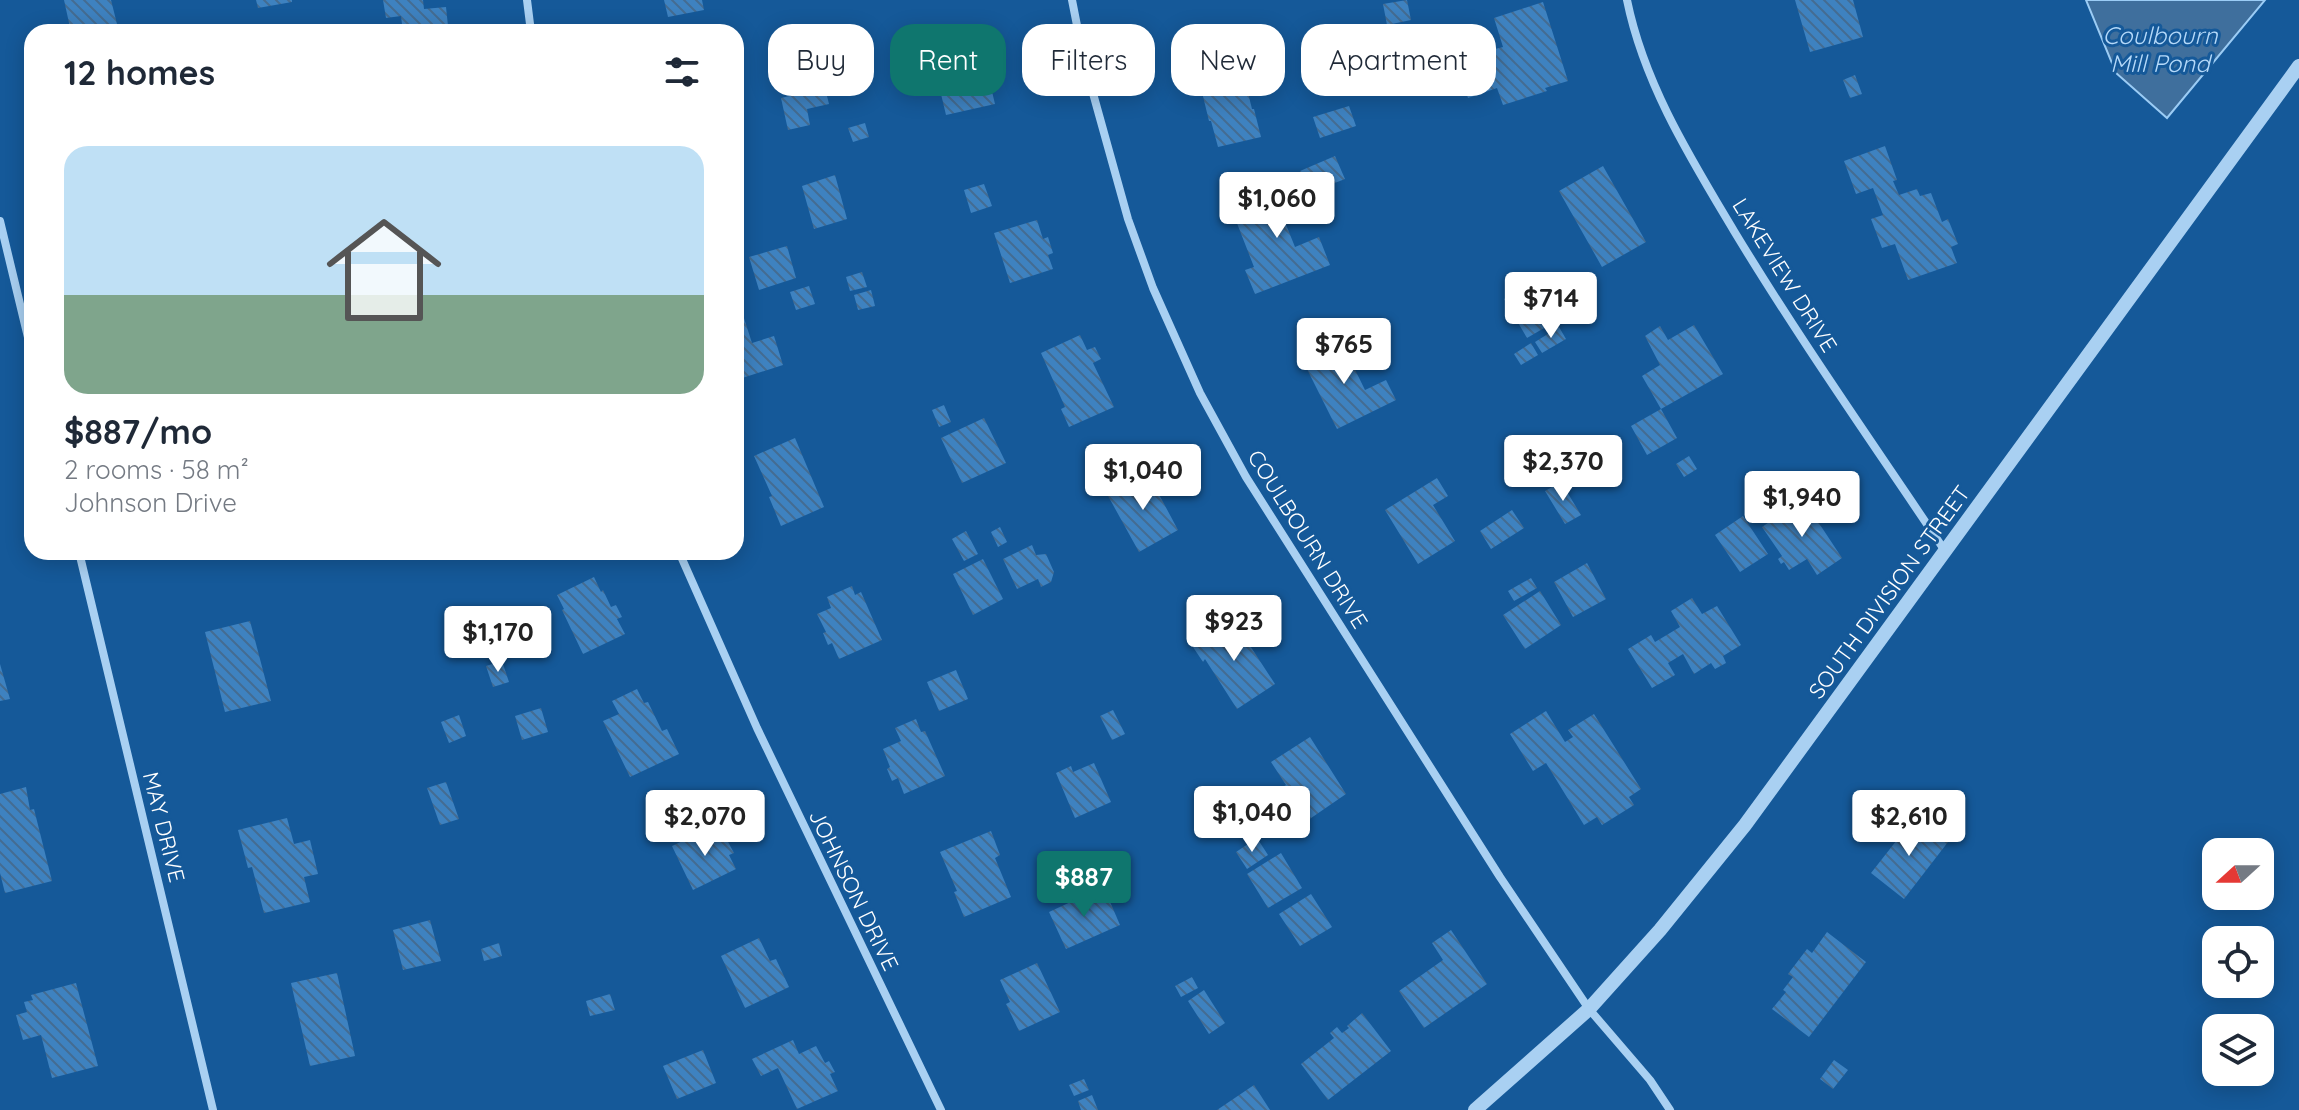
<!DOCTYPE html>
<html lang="en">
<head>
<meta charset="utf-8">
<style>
	:root { --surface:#fff; --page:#f2f2f3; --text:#1f2937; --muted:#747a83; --accent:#0f766e }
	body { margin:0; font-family:Quicksand,sans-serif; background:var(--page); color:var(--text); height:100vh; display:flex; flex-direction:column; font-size:30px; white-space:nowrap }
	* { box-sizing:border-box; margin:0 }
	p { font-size:26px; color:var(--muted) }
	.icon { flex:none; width:44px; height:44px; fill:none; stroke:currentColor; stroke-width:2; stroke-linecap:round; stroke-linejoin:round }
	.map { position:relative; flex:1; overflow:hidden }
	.drawer { position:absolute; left:24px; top:24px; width:720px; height:536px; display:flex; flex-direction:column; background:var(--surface); border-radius:24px; box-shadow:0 4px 20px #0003 }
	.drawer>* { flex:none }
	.guide { position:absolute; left:768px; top:24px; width:760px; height:72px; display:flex; gap:16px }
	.needle { width:52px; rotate:249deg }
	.controls { position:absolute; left:2202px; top:838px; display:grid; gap:16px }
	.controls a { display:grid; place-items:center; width:72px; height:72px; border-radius:16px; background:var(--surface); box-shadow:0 4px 20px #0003; font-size:40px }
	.price { position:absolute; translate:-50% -68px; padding:0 18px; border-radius:8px; background:#fff; color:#222; font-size:26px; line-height:52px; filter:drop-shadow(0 2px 4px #0008) }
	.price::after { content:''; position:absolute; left:50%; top:48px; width:24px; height:18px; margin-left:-12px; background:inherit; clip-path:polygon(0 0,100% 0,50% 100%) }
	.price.on { background:var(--accent); color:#fff }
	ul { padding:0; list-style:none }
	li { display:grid; align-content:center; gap:16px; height:424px; padding:0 40px }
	li span { display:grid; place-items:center; height:248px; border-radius:24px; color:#555 }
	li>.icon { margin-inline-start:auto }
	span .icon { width:144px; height:144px; fill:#fffc; stroke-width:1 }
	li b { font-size:34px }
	h2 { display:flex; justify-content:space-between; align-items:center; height:96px; padding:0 40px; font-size:34px }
	.chip { padding:0 28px; border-radius:24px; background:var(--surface); box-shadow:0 4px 20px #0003; font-size:28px; line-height:72px }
	.chip.on { background:var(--accent); color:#fff }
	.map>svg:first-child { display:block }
	.water { fill:#3f6f9d; stroke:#9bccf5; stroke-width:2 }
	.building { fill:url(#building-back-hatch) }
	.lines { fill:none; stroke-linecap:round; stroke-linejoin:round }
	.minor { stroke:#a9d0f2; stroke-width:8 }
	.tertiary { stroke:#a9d0f2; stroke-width:14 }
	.labels { text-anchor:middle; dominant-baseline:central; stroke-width:6; stroke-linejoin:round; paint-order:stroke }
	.street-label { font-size:22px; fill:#fff; stroke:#155999 }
	.water-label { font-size:24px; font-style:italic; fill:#b5d9f9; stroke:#155999 }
</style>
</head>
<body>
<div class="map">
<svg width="2299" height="1110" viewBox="0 0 2299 1110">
	<defs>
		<pattern id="building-back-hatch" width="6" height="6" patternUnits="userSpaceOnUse" patternTransform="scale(2)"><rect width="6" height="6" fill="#3e82c0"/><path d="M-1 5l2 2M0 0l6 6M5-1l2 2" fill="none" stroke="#446c92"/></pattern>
	</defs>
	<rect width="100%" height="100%" fill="#155999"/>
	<!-- water -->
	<path class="water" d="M2086 0H2265L2167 118 2116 73Z"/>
	<!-- building -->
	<path class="building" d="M64 0H111L119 32H71Z
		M256 0H292V2L258 8Z
		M383 0H423L424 9 446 7 448 26H454L455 32H403L401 16 386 18Z
		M664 0H702L704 10 668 17Z
		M1407 0 1411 20 1387 25 1383 4Z
		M1795 0H1853L1863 37 1810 52Z
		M1543 2 1568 81 1545 88 1547 91 1503 105 1497 88 1468 98 1454 55 1488 44 1491 50 1503 47 1494 18Z
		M1353 34 1365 76 1347 82 1334 40Z
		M994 38 1002 72 988 75 995 104 946 115 931 52Z
		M1235 40 1252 109H1254L1261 137 1218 147 1211 121H1209L1192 51Z
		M1855 75 1862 94 1850 98 1843 80Z
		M825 88 829 104 807 109 810 125 788 130 781 98Z
		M1349 106 1356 126 1320 138 1313 117Z
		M865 123 869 137 853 142 848 128Z
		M1885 146 1897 180 1893 181 1899 195 1917 189 1920 196 1931 193 1942 222 1948 219 1958 244 1951 247 1957 263 1908 280 1895 244 1882 248 1871 219 1883 215 1873 188 1856 194 1844 161Z
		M1335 156 1345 179 1309 193 1300 171Z
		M1603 166 1646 242 1602 267 1559 191Z
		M835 175 847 219 814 229 802 186Z
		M1291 177 1303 210 1283 217 1295 247 1319 237 1330 265 1255 294 1245 270 1254 267 1233 213 1271 198 1267 187Z
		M984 184 992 206 971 213 964 190Z
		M1037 220 1043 239 1048 237 1053 253 1048 255 1053 269 1010 283 994 233Z
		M787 246 796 278 759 290 749 257Z
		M862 272 867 287 850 291 846 277Z
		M1540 278 1563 317 1527 338 1504 299Z
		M809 286 815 304 796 310 790 292Z
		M871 290 875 306 858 310 854 295Z
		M742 312 752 343 774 336 783 365 736 380V314Z
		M1694 325 1723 374 1661 409 1642 376 1660 365 1645 336 1660 326 1668 340Z
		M1559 327 1566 339 1542 353 1535 342Z
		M1080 335 1087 350 1095 347 1101 359 1093 363 1114 407 1069 427 1061 409 1065 407 1041 353Z
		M1340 339 1365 390 1386 380 1396 400 1337 429 1302 359Z
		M1531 343 1538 355 1521 365 1514 354Z
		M944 405 951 422 939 427 932 410Z
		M1661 409 1677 438 1647 455 1631 426Z
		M984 418 1006 463 962 483 941 438Z
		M795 438 824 507 781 526 769 497 772 496 754 456Z
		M1689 456 1697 469 1684 477 1676 464Z
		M1599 462 1606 474 1590 483 1583 471Z
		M1147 472 1178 530 1139 552 1107 494Z
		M1437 478 1448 496 1433 505 1455 541 1418 564 1385 510Z
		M1561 482 1581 515 1565 524 1545 491Z
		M1803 499 1842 558 1817 575 1807 559 1789 570 1784 562 1781 564 1778 559 1782 556 1762 527Z
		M1512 510 1524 528 1491 549 1480 531Z
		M1743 516 1768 554 1740 572 1715 535Z
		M1000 527 1007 542 998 547 991 532Z
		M966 531 978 554 964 561 952 539Z
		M1032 545 1036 555 1046 554 1054 572 1051 582 1041 587 1038 579 1017 589 1003 559Z
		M983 559 1003 599 973 615 953 574Z
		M1587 563 1606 599 1573 617 1554 582Z
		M594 577 601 592 603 590 611 607 616 605 622 617 617 619 625 634 583 654 562 610 564 609 557 595Z
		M1531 578 1537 588 1514 601 1508 591Z
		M852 586 855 595 861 592 882 640 839 659 832 643 828 645 823 633 826 632 817 614 831 608 827 597Z
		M1540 591 1561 625 1525 649 1503 615Z
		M1692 598 1702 614 1717 606 1741 645 1723 656 1726 663 1715 669 1711 663 1694 674 1683 654 1668 663 1675 675 1652 688 1628 649 1651 635 1655 642 1680 627 1671 611Z
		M1232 618 1275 684 1237 709 1205 659 1203 662 1191 644Z
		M250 621 271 701 225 712 205 632Z
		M502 661 509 682 493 687 486 666Z
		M0 664 10 699 0 701Z
		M956 670 968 699 939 711 927 682Z
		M637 689 644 703 648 702 662 731 667 729 679 754 630 777 603 721 619 714 612 701Z
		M541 708 548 732 522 740 515 716Z
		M1113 710 1125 734 1112 740 1100 716Z
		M1546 711 1565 742 1573 737 1568 730 1594 714 1641 789 1629 797 1634 805 1602 825 1597 817 1584 825 1546 763 1533 771 1510 734Z
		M459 715 466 736 449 743 441 722Z
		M916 719 921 732 925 731 945 776 904 794 898 778 892 781 887 769 890 767 883 749 901 741 895 728Z
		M1310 737 1346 794 1282 838 1259 802 1286 785 1271 762Z
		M1094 763 1111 802 1075 818 1056 773 1071 766 1073 772Z
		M446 782 459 819 440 825 427 788Z
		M26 787 30 810 34 809 52 881 5 893 0 873V794Z
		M1915 817 1948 842 1904 899 1871 873Z
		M287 818 294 844 310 840 318 874 304 877 310 902 264 913 252 867 248 868 238 830Z
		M714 826 722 842 727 840 734 853 729 855 736 869 693 890 672 846Z
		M991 831 1000 855 995 858 1011 897 964 917 954 892 957 891 940 852Z
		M1257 838 1268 855 1247 869 1236 852Z
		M1281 853 1302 888 1268 908 1247 874Z
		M1105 890 1120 925 1066 949 1049 912 1088 894 1089 897Z
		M1311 894 1332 927 1300 946 1279 914Z
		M430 920 441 961 403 970 393 930Z
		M1451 930 1487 984 1424 1028 1399 991 1443 960 1432 943Z
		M1827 932 1866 962 1809 1037 1772 1009 1786 992 1783 990 1793 977 1788 974 1807 949 1812 953Z
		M759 938 770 961 776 959 789 987 745 1008 721 956Z
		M499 943 502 956 484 961 481 949Z
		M1037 963 1060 1012 1019 1031 1006 1004 1010 1002 1000 980Z
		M337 973 355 1056 310 1066 291 983Z
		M1192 977 1198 988 1181 997 1175 986Z
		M76 983 98 1066 52 1078 41 1035 23 1040 16 1015 27 1012 24 1002 33 1000 31 995Z
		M1204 990 1225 1023 1209 1034 1188 1001Z
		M610 994 615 1010 590 1016 586 1001Z
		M1362 1013 1391 1051 1328 1100 1301 1064 1334 1038 1330 1033 1337 1027 1342 1033 1349 1028 1347 1026Z
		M793 1040 799 1054 816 1046 825 1063 829 1061 835 1072 830 1074 838 1091 797 1109 778 1068 761 1076 752 1059Z
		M703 1050 716 1083 677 1099 663 1066Z
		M1834 1060 1848 1070 1833 1089 1820 1079Z
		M1084 1079 1089 1090 1074 1096 1069 1085Z
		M1254 1085 1270 1110H1217Z
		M1092 1095 1098 1110H1081L1078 1101Z"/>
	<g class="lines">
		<!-- minor -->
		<path class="minor" d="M527 0 531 32
			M1072 0 1084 61 1128 219 1153 288 1200 393 1246 477 1500 877 1589 1009 1650 1080 1670 1110
			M1627 0C1644 84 1691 159 1734 231 1800 340 1874 445 1945 551
			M0 221 32 354
			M79 552 213 1110
			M679 552 757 728 941 1110"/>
		<!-- tertiary -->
		<path class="tertiary" d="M1475 1110 1589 1009 1660 930 1745 825 2299 66"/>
	</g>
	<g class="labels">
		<!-- street labels -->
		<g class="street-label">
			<text transform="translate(1785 275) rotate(58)">LAKEVIEW DRIVE</text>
			<text transform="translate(1308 539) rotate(58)">COULBOURN DRIVE</text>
			<text transform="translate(1889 592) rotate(-54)">SOUTH DIVISION STREET</text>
			<text transform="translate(164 827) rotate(76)">MAY DRIVE</text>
			<text transform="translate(854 890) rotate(64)">JOHNSON DRIVE</text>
		</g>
		<!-- water labels -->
		<g class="water-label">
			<text x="2160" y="35">Coulbourn<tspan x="2160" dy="28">Mill Pond</tspan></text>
		</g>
	</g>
</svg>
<div class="controls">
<a><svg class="needle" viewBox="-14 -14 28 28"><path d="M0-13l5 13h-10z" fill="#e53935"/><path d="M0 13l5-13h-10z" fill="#747a83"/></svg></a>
<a><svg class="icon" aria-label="locate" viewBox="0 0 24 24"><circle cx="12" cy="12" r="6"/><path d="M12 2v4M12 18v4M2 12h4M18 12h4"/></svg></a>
<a><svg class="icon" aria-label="layers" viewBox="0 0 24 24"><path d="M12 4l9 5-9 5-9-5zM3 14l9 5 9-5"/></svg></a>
</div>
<b class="price" style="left:1277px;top:240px">$1,060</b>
<b class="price" style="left:1551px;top:340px">$714</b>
<b class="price" style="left:1344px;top:386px">$765</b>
<b class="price" style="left:1563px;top:503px">$2,370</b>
<b class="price" style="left:1143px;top:512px">$1,040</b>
<b class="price" style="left:1802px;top:539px">$1,940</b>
<b class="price" style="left:1234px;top:663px">$923</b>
<b class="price" style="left:498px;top:674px">$1,170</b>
<b class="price" style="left:1252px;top:854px">$1,040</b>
<b class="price" style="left:705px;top:858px">$2,070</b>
<b class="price" style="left:1909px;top:858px">$2,610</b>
<b class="price on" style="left:1084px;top:919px">$887</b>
<div class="guide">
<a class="chip">Buy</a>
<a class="chip on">Rent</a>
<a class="chip">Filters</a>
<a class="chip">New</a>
<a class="chip">Apartment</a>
</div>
<section class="drawer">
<h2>12 homes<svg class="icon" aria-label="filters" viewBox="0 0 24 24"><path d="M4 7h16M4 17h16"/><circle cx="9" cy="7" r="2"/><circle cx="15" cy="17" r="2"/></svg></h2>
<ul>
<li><span style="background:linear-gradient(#bfe0f5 60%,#7fa58c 0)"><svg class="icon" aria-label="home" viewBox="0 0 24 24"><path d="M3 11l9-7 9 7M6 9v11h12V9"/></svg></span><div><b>$887/mo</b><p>2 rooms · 58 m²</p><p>Johnson Drive</p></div></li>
</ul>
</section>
</div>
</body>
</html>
